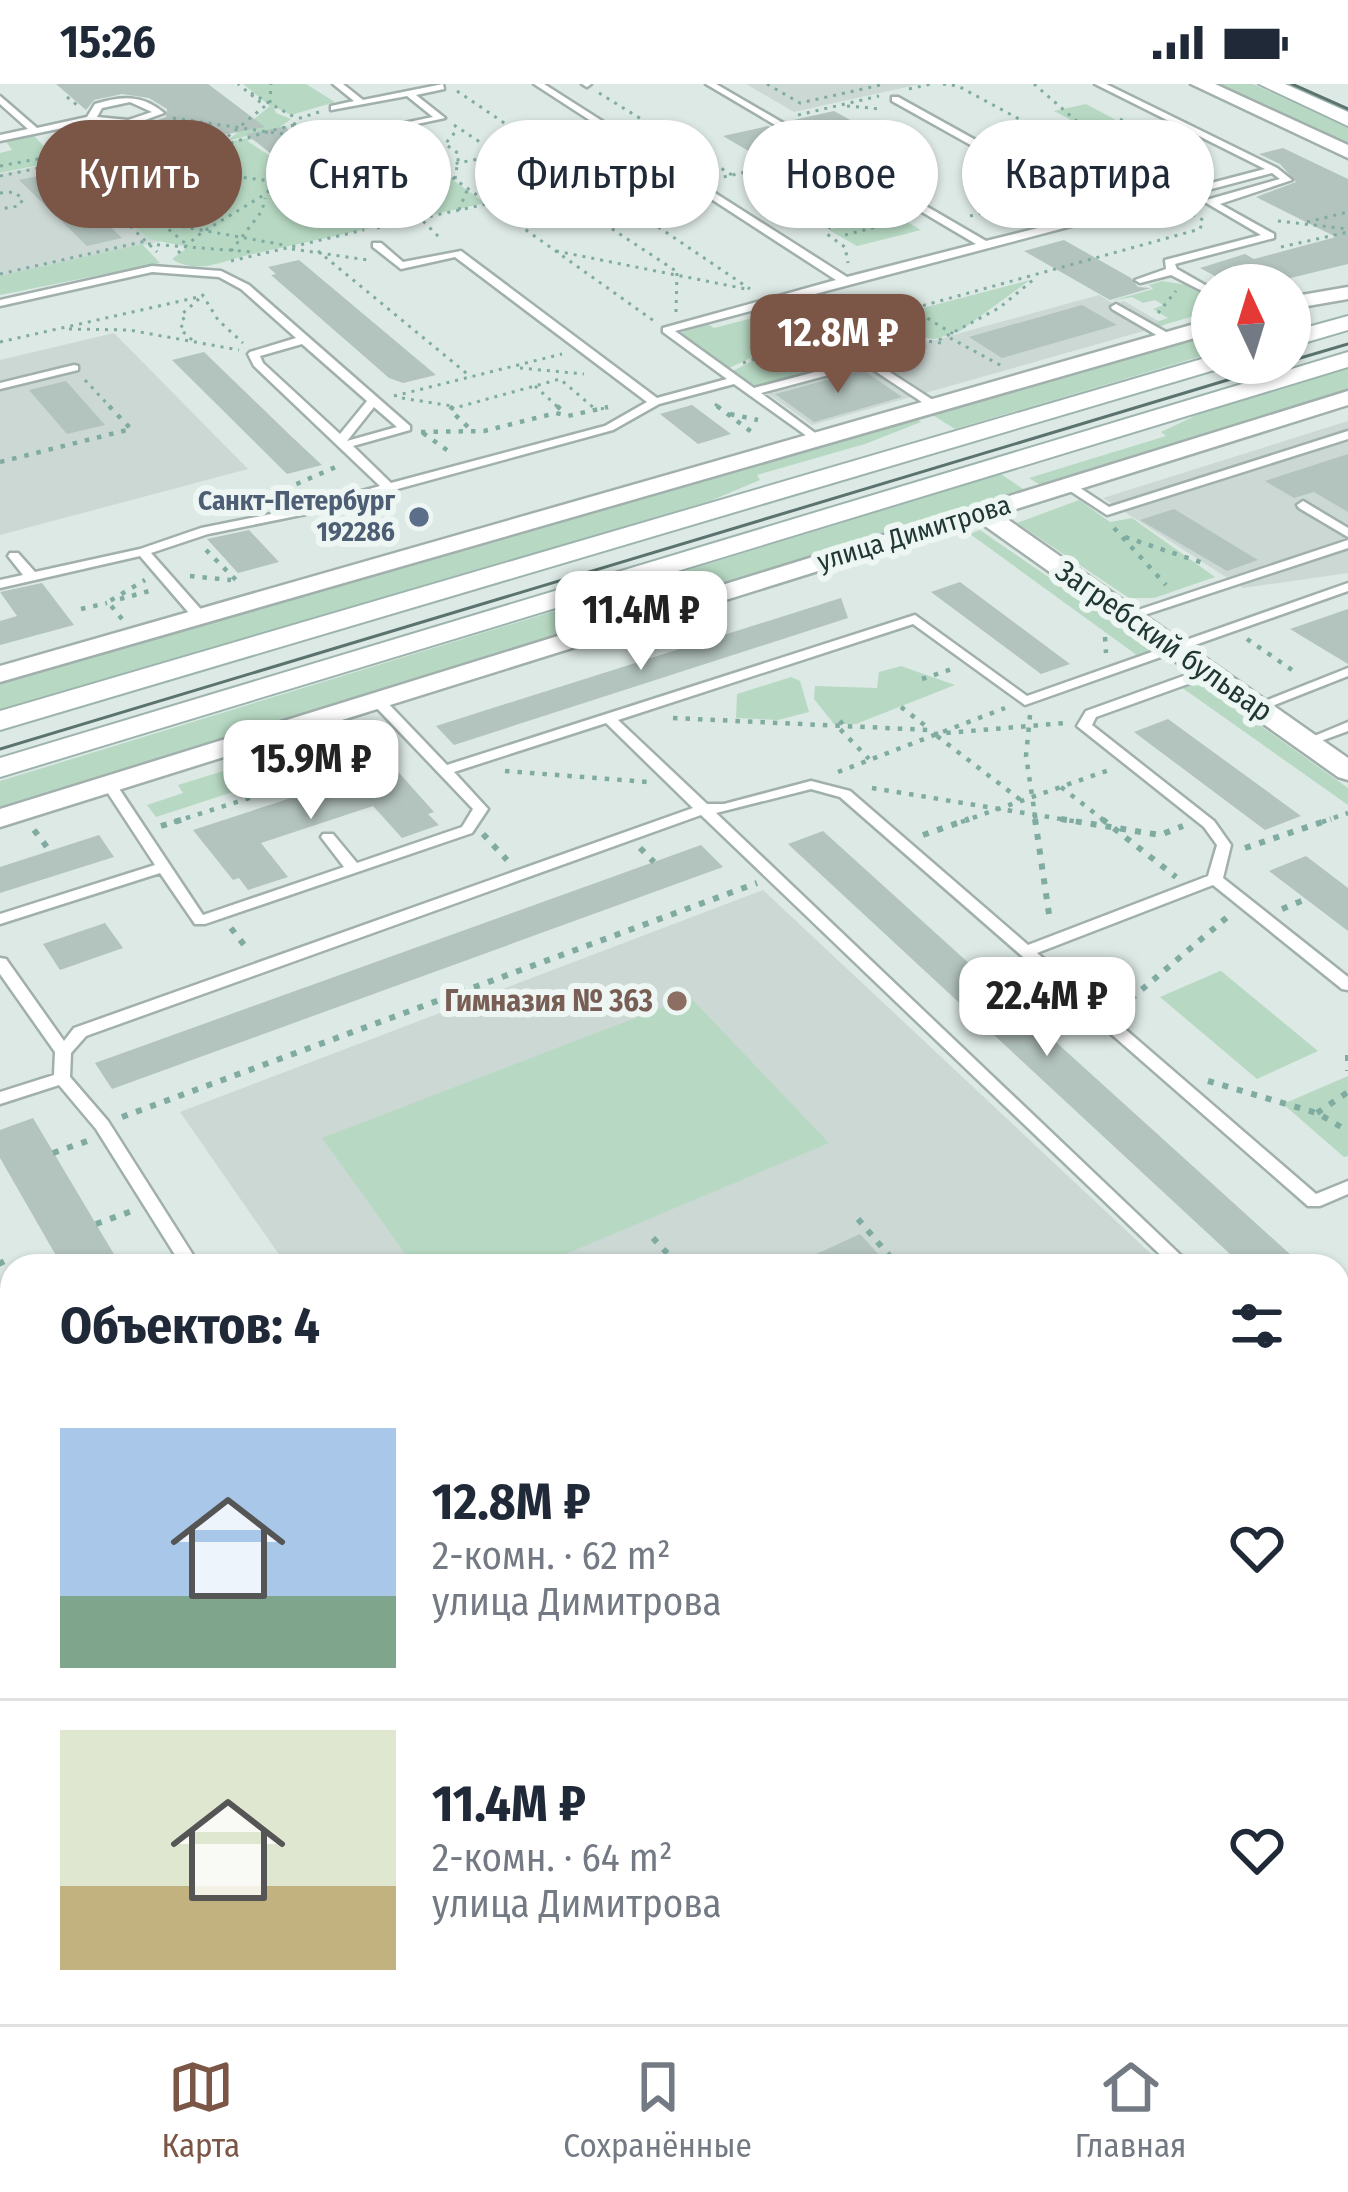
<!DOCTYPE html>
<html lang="ru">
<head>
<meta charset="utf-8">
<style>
	:root { --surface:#fff; --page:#f2f2f3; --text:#1f2937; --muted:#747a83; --line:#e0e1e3; --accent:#7b5546 }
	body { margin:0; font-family:"Fira Sans Condensed",sans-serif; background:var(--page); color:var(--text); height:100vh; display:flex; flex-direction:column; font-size:45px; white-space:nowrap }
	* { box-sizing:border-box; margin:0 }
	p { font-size:39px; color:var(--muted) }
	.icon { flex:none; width:66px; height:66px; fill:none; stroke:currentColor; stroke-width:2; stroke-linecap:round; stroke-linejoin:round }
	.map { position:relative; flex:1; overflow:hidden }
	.drawer { position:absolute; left:0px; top:1170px; width:1350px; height:771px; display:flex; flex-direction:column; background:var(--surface); border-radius:36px 36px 0 0; box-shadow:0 3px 9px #0004 }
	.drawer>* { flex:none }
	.top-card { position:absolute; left:36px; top:36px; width:1278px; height:108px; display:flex; gap:24px }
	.needle { width:78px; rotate:356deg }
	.fabs { position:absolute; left:1191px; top:180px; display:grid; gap:24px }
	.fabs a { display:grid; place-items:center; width:120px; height:120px; border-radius:50%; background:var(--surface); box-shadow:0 3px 9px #0004; font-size:60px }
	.price { position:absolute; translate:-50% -102px; padding:0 27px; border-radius:24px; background:#fff; color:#222; font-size:39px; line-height:78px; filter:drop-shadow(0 3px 6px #0008) }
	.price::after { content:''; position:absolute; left:50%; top:72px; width:36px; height:27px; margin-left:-18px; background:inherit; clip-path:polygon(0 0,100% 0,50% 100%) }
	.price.current { background:var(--accent); color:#fff }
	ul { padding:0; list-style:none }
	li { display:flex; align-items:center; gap:36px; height:300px; padding:0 60px }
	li+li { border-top:3px solid var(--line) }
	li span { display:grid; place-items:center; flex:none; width:336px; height:240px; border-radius:0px; color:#555 }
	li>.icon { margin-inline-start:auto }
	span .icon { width:144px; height:144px; fill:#fffc; stroke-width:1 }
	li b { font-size:51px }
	h2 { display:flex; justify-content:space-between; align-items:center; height:144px; padding:0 60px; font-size:51px }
	.chip { padding:0 42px; border-radius:54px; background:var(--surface); box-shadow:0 3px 9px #0004; font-size:42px; line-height:108px }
	.chip.current { background:var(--accent); color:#fff }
	.status { display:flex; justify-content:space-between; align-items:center; height:84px; padding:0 60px; background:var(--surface); direction:ltr }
	.status svg { height:33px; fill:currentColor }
	.menu { display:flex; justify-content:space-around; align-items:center; height:168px; border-top:3px solid var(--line); background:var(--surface); font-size:33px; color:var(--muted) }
	.menu a { display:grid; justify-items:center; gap:6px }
	.menu .current { color:var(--accent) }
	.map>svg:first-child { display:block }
	.built { fill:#ccd8d4 }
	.green { fill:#b7d9c3 }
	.building { fill:#b3c3be }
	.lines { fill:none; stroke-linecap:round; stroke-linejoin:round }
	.lane-casing { stroke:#a1b0ac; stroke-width:5 }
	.street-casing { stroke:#a1b0ac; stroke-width:5 }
	.secondary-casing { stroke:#9db4ae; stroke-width:4 }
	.path-far3 { stroke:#7faba1; stroke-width:3; stroke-dasharray:3 6; stroke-linecap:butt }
	.path-far2 { stroke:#7faba1; stroke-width:4.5; stroke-dasharray:4.5 8; stroke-linecap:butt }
	.path-far1 { stroke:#7faba1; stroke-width:6; stroke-dasharray:6 9; stroke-linecap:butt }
	.path { stroke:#7faba1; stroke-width:8; stroke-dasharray:8 12; stroke-linecap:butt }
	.lane { fill:#fff; fill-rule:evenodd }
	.street { fill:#fff; fill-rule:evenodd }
	.secondary { fill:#fff; fill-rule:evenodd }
	.tram { stroke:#5a736f; stroke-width:3 }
	.service-dot { fill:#5c6f8a; stroke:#edf6f2; stroke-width:4.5 }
	.education-dot { fill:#8d6e63; stroke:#edf6f2; stroke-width:4.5 }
	.labels { text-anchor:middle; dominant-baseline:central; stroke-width:12; stroke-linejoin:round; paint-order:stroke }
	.far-service-label { font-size:27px; font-weight:bold; fill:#4e5e75; stroke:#edf6f2; text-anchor:end }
	.far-street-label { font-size:27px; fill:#203733; stroke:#edf6f2 }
	.street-label { font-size:30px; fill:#203733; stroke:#edf6f2 }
	.education-label { font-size:30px; font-weight:bold; fill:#785e54; stroke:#edf6f2; text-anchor:end }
</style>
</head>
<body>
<div class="status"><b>15:26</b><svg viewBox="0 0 49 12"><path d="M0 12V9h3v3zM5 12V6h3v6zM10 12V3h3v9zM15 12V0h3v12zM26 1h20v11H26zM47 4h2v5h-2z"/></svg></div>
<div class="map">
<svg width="1348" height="1940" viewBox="0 0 1348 1940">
	<rect width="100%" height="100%" fill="#dde9e5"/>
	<!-- built -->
	<path class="built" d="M746 0H920L794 28Z
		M72 75 162 157 0 193V90Z
		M1099 211 1114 220 1124 217 1165 241 812 341 760 304Z
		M114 249 248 385 0 451V276Z
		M1348 337V489L1243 504 1103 414Z
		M763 806 1164 1182H287L180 1028Z
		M290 1929H434L442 1940H269Z
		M510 1929H653L660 1940H491Z"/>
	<!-- green -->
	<path class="green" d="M243 0H306L335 18 291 31 273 22 276 29 291 35 279 44 227 57 270 22Z
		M1209 0H1253L1348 44V64Z
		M1086 20 1118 37 1094 44 1120 39 1170 66 1141 73 1054 27Z
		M267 50 247 57 278 77 390 51 485 119 244 172C218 179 196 190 172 175L188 163 149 155 70 83 97 77 72 80 91 60 106 76 133 78Z
		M33 51 59 77 0 89V69L12 66 5 56Z
		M892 129 921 146 857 162 829 146Z
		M142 160 160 179 0 211V192Z
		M1030 196 960 247 935 255 850 243Z
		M1162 197 1187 201 1212 214V227L1159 242 1156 238 1168 234 1153 225 1163 221 1155 216 1143 219 1132 213 1111 217 1153 205 1149 201Z
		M776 220 785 226 781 260 727 285 681 249 705 238 714 244 772 229 766 223Z
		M845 246 928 257 867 273 829 249Z
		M1212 248V269L955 345 931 330Z
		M825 251 861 274 758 303 731 288 774 266Z
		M1348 284V307L1042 402 1029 394 1166 352 1161 348 1203 328Z
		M916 334 921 338 865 360 757 391 760 396 710 417 0 626V599Z
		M1001 390 1026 407 0 726V697Z
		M1079 416 1110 438 1132 434 1215 493 1154 514H1129L1017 439Z
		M980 446 1153 565 1151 569 1138 572 970 450Z
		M901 582 955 601 856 640H834L814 615 815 602 877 604 879 588Z
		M791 593 800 597 809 628 778 636 736 634 737 610Z
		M1203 601 1348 704V721L1181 603Z
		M374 639 392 658 291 691 274 670Z
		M246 680 261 699 156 733 147 721 183 709 178 701Z
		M1220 887H1221L1318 967 1257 995 1160 913Z
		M690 913 829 1059 537 1182H414L322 1054Z
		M1348 992V1072L1344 1073 1283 1020Z"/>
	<!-- building -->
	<path class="building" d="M56 0H208L265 43 136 67 107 44 131 46 166 33 167 25 149 14 122 10 94 16 86 26Z
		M834 27 868 46 822 57 789 37Z
		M286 42 299 68 275 73 246 50Z
		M768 42 801 62 757 72 723 52Z
		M1283 64 1348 95V180L1262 201H1232L1200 184 1245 170 1254 175 1336 153 1256 113 1296 98 1280 80 1259 70Z
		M53 89 122 154 87 162 19 96Z
		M1064 156 1131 194 1138 203 1151 204 1110 216 1024 167Z
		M299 176 436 291 403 299 389 294 271 191 276 190 268 183Z
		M1082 221 1117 241 1002 274 969 253Z
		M204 268 293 354 322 381 287 390 172 276Z
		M863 286 902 313 814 338 775 310Z
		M66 297 105 341 67 350 29 306Z
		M692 321 731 350 698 360 660 330Z
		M1348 370V428L1314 408 1294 414 1265 397Z
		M1174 425 1258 476 1227 487 1140 436Z
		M249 446 279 478 238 489 207 455Z
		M960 498 1070 580 1041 590 931 508Z
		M42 499 74 541 0 561V537L17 532 0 508Z
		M841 514 848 534 454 661 436 642Z
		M1348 525V580L1290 545Z
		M1168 635 1301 732 1265 746 1134 648Z
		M392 681 434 728 428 730 439 741 402 754 373 722 261 759 288 793 248 806 239 794 233 796 193 746Z
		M823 747 1260 1143 1303 1182H1243L788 760Z
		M99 751 114 773 0 809V783Z
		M701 761 723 783 112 1005 95 979Z
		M1306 772 1348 804V847L1269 787Z
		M105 839 123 864 60 886 43 860Z
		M33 1034 96 1140 121 1182H62L0 1074V1046Z
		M860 1150 889 1182H790Z"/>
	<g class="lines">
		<!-- lane casing -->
		<g class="lane-casing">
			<path id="lane" d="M333 0H343L363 16 443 0 444 5 416 11 445 34 361 52V48L433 33 407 12 331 26V22L354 17Z
				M534 0H544L847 193 976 160 706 0H716L986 157 1094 130 892 17V13H898L1104 127 1265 85 1095 0H1106L1277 84 1292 96 1220 120 1274 150V154L1175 180 1177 185 1212 205V212L1171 191 1140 199 1135 196 1166 185 1165 176 1261 151 1203 117 1280 95 1272 89 675 247 754 304 868 274 939 320V324H931L866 281 761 309 822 354V358L818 360 734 300 659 320 613 346 306 430 208 450 151 469 205 530V536H195L140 472 0 504V496L23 491 8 472 10 469H18L35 488 140 465 201 444 301 424 380 402 254 282 248 270 250 268 296 254 241 205 219 193 152 188 0 222V216L152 182 221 187 249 201 410 342V346L353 362 391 399 605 342 647 318 455 173 401 185 373 163V159H381L403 178 461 167 657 314 727 295 663 248V244L836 196ZM302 260 367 317 340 350 263 279 260 272ZM374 323 397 343 347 357Z
				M582 0H591L587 3Z
				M0 12 37 44 87 33 95 20C121 12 142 10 164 29L129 42 91 38 0 57V51L28 45 0 20ZM130 18 152 28 128 36 97 33 102 24Z
				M1116 220 1173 252 1174 254 1165 256 1112 225 1111 223Z
				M74 281 78 282V286L0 305V299Z
				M1348 347V355L1107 431 1061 401 1071 398 1109 423Z
				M1303 417 1348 444V453L1299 424 1297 421Z
				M1348 456V464L1132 535 1127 536 1120 532Z
				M1348 499V507L1025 621 913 540 618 636 707 720H724L811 697 850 707 1028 861 1208 792 1217 761 1204 743 1077 642 1086 627 1203 585H1213V591L1096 633 1092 641 1214 737 1231 761 1223 794 1348 893V906L1342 905 1213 801 1037 869 1316 1110 1348 1097V1110L1320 1122H1308L840 713 811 705 716 729 1192 1182H1172L701 731 86 952 71 969 70 993 108 1037 200 1182H182L96 1045 59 1001 0 1020V1008L54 991 55 968 0 890V874L6 875 64 957 74 944 693 724 606 639 454 688 488 725 472 749 205 840H195L160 789 0 840V830L155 781 102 700 104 697H114L203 831 344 783 321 753 323 750H333L357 779 462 743 473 725 372 619V613H382L447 681 915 531 1027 612Z
				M1348 584V592L1262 626H1252L1250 623Z
				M1348 638V647L1307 662 1300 658Z
				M1348 1260V1274L1338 1277V1263Z
				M1338 1340 1348 1345V1365L1338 1359Z
				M1348 1542V1561L1338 1565V1546Z
				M1348 1682V1703L1338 1707V1686Z
				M12 1737V1757L0 1762V1742Z
				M20 1929H57C50 1940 27 1940 11 1940L15 1932Z
				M466 1929H490L487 1940H463Z
				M735 1929H761L766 1940H740Z
				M882 1929H917C910 1940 889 1940 873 1940L877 1932Z"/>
		</g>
		<!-- street casing -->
		<g class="street-casing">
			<path id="street" d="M1191 0H1215L1348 61V74Z
				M1348 203V215L1290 225V213Z
				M1212 235V249L0 598V582Z
				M1348 307V321L1000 430 1348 674V696L1338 693 978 437 0 743V725Z"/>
		</g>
		<!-- secondary casing -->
		<g class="secondary-casing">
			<path id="secondary" d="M1259 0H1285L1348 28V42Z
				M1348 232V246L1290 263V248Z
				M1348 268V283L0 693V674Z
				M1212 272V279H1224L1221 284 0 646V627Z"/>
		</g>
		<!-- path-far3 -->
		<path class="path-far3" d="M767 0 800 19 885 0
			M943 0 958 2 1119 89
			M1034 0 1111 67 1120 87 1144 100
			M909 5 931 0
			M457 7 750 205
			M251 9 296 34
			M599 9 732 91
			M67 13 77 21
			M270 19 271 0
			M847 22 881 25
			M319 28 297 35 294 41 318 59 351 55
			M798 31 879 12
			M173 34 310 54
			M1120 35 1188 77
			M454 41 679 189
			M97 49 94 57 112 74 134 76 221 58 265 22 238 0
			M401 57 654 237
			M46 61 157 168
			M321 64 412 126 442 156
			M378 65 413 68
			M58 72 96 84 186 160
			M79 73 108 74
			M137 77C224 94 312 99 398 117
			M0 82 54 72
			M438 83 503 70
			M0 92 64 79
			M455 95 459 70 445 60 458 45
			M715 95 802 75
			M111 99C174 81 230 56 294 41
			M848 101 827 150 845 163 848 179
			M1087 103 1208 72
			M751 104 840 124 892 129
			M1093 104 1122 105
			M750 106 769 84
			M0 109 14 108 23 115 19 122 0 125
			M459 126 468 104
			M970 132 1039 115
			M1278 137 1348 145
			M1307 138 1348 128
			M173 141 284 161
			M377 144 555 105
			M845 151 904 136
			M148 160 254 168
			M1281 163 1348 148
			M292 165 368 176
			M231 167 262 127 265 114
			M318 167 471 293
			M556 167 746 205
			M178 169 201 149 267 109 278 91 311 73 323 59
			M231 177 364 146
			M0 190 146 157
			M202 210 218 236 243 259
			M912 225 955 251
			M676 228 677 188
			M1158 229 1176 207
			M795 230 850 265
			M69 245 129 246 239 266
			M849 245 947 260
			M950 254 1002 282
			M192 256 180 245 185 237 181 231 200 214
			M939 256 999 224 1033 196
			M0 258 203 212
			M784 262 787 230
			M743 279 842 244 1200 145 1203 136 1183 125
			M520 284 584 290
			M85 296 112 325
			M535 302 560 325
			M394 312 562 270
			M402 314 452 322
			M715 320 721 325
			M451 325 560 295 594 324
			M601 325 608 323"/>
		<!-- path-far2 -->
		<path class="path-far2" d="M453 322 450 326 468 343
			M557 322 565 329
			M717 322 757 352
			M730 330 758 336
			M421 348 484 347 556 329 568 332 608 323
			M423 349 451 369
			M0 378 131 345 109 322
			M262 415 338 382
			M1114 444 1166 501
			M1125 453 1206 480
			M206 466 239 499
			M190 492 231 496
			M120 515 153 506
			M81 525 107 519
			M122 535 108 518 145 496
			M1105 553 1106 569
			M1247 555 1295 588
			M922 595 952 585
			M901 623 927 643
			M1030 631 1026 672 1036 738
			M673 634 929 646 934 650 1065 639
			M843 637 837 642 869 675
			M937 652 1022 717
			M262 676 284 703
			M505 687 648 698
			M838 688 1005 624
			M1061 703 1106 738
			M872 704 1079 738
			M174 738 400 666
			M961 738 1109 686
			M1322 738 1348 729"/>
		<!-- path-far1 -->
		<path class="path-far1" d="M1035 735 1050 837
			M1061 735 1160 751 1183 742
			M1102 735 1176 793
			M161 742 184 735
			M34 746 50 767
			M483 750 507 776
			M923 751 969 735
			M640 764 654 778
			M1245 764 1331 735
			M1282 825 1306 815
			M231 844 248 866
			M1119 925 1232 829
			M1348 971V987
			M1208 997 1317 1029 1348 1047
			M1317 1029 1348 1008
			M122 1033 757 799
			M53 1069 90 1056
			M858 1135 898 1182
			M96 1140 132 1127
			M653 1154 679 1182
			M0 1176 12 1200"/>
		<!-- path -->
		<path class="path" d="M0 1701 12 1696
			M629 1929 636 1940
			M1000 1929 1008 1940
			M96 1940 102 1929
			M214 1940 237 1929
			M582 1940 600 1929"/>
		<!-- lane -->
		<use href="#lane" class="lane"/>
		<!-- street -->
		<use href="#street" class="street"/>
		<!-- secondary -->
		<use href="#secondary" class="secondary"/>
		<!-- tram -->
		<path class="tram" d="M1292 0 1348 25
			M1290 277 1348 260
			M0 665 1284 279"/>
	</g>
	<!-- markers -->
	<circle class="service-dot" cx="419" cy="433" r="12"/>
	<circle class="education-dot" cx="677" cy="917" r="12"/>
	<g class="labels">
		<!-- far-service labels -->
		<g class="far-service-label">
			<text x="395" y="417">Санкт-Петербург<tspan x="395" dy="31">192286</tspan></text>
		</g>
		<!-- far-street labels -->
		<g class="far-street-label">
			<text transform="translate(914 449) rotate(-17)">улица Димитрова</text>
		</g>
		<!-- street labels -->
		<g class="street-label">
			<text transform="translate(1164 557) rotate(35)">Загребский бульвар</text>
		</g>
		<!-- education labels -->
		<g class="education-label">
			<text x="653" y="917">Гимназия № 363</text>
		</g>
	</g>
</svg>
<div class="fabs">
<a><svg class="needle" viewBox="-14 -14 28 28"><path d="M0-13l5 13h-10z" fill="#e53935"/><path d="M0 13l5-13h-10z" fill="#747a83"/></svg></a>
</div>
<b class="price current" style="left:838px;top:312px">12.8M ₽</b>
<b class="price" style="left:641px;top:589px">11.4M ₽</b>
<b class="price" style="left:311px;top:738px">15.9M ₽</b>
<b class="price" style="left:1047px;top:975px">22.4M ₽</b>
<div class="top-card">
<a class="chip current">Купить</a>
<a class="chip">Снять</a>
<a class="chip">Фильтры</a>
<a class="chip">Новое</a>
<a class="chip">Квартира</a>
</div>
<section class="drawer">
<h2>Объектов: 4<svg class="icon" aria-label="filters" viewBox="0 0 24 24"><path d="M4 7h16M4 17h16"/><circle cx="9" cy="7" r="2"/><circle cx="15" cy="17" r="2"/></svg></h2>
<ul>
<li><span style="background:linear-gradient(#a9c7e8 70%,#7fa58c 0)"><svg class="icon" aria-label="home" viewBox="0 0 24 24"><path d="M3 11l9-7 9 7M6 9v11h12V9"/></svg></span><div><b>12.8M ₽</b><p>2-комн. · 62 m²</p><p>улица Димитрова</p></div><svg class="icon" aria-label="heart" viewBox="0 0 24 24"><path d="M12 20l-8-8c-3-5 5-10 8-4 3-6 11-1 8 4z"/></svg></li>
<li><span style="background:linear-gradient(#dfe7d0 65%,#c2b280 0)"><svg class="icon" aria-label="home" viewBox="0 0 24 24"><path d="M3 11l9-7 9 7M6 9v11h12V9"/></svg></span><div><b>11.4M ₽</b><p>2-комн. · 64 m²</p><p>улица Димитрова</p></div><svg class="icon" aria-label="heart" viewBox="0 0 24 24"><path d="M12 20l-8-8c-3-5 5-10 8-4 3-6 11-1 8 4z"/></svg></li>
</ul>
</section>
</div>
<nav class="menu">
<a class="current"><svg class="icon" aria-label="map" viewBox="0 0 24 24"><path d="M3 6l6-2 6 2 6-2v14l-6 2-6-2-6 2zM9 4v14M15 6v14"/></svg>Карта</a>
<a><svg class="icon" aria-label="saved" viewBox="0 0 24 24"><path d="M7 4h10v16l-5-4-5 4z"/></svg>Сохранённые</a>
<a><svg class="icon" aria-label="home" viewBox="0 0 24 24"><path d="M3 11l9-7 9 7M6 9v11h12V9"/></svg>Главная</a>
</nav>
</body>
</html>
